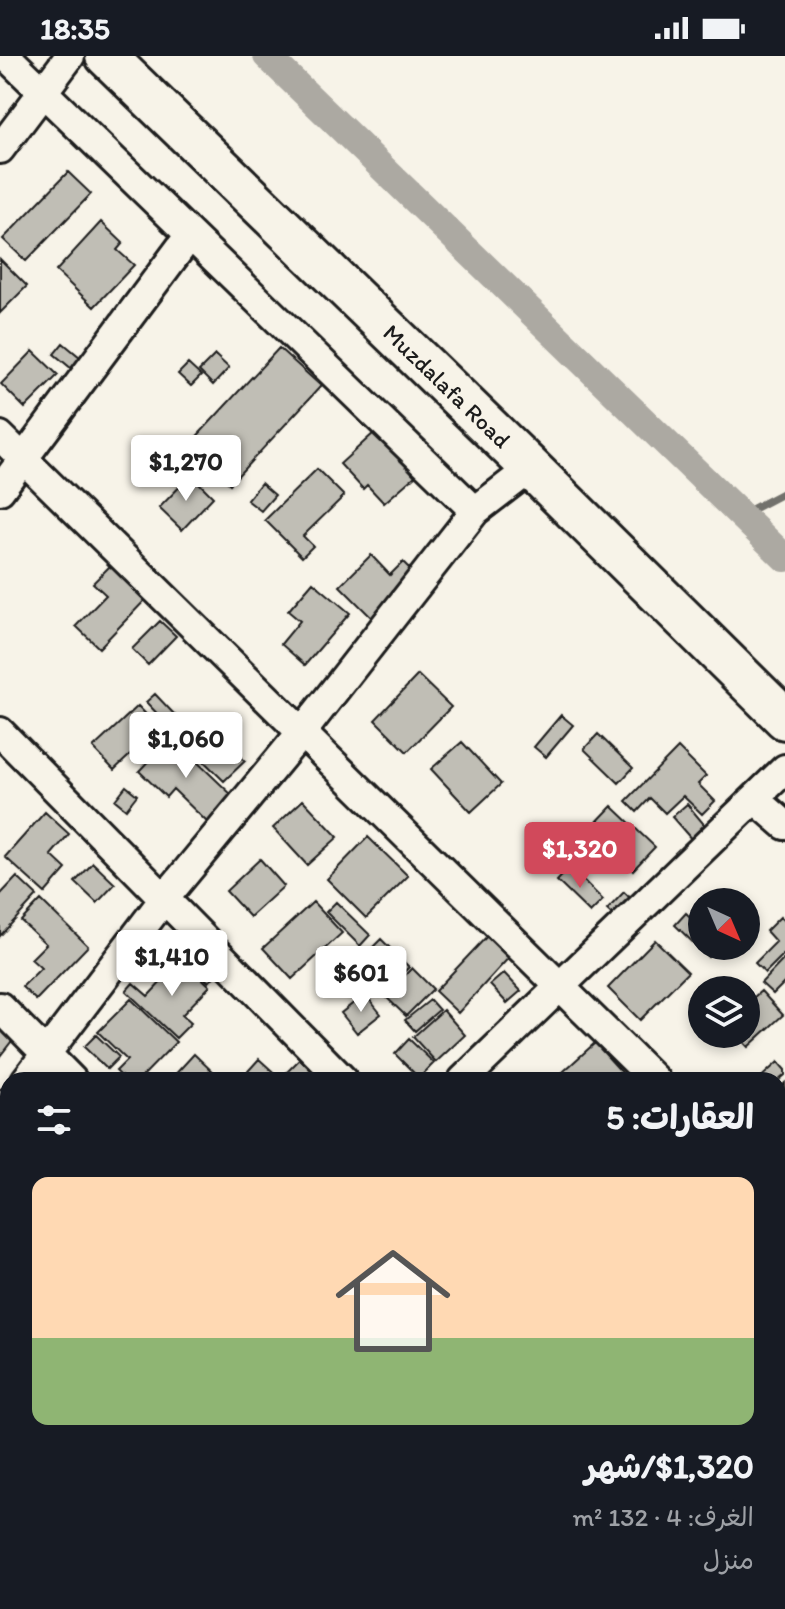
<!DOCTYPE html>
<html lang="ar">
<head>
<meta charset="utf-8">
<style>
	:root { --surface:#171b24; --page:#242831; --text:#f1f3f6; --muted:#9ea1a6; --accent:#d1495b }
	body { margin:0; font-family:Itim,"Playpen Sans Arabic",sans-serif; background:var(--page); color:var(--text); direction:rtl; height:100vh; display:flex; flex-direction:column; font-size:30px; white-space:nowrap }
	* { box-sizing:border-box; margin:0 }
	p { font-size:26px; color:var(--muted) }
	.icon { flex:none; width:44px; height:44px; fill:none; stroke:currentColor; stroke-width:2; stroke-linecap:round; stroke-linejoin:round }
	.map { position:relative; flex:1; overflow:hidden; direction:ltr }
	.details { position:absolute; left:0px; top:1016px; width:786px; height:538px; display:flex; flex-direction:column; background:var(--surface); border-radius:24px 24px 0 0; box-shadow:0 4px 12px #0003; direction:rtl }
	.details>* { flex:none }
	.needle { width:52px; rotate:136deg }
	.tools { position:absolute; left:688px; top:832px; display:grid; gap:16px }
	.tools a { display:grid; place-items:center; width:72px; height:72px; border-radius:50%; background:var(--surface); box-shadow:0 4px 12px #0003; font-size:40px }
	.price { position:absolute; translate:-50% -68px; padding:0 18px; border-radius:8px; background:#fff; color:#222; font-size:26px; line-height:52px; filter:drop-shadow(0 2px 4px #0008) }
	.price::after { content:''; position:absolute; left:50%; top:48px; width:24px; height:18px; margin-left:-12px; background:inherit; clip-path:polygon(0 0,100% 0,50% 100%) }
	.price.on { background:var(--accent); color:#fff }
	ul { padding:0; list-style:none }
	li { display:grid; align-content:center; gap:16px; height:424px; padding:0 32px }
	li span { display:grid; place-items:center; height:248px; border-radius:16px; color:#555 }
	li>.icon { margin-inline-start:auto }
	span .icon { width:144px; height:144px; fill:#fffc; stroke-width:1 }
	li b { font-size:34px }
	h2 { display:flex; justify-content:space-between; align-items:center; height:96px; padding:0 32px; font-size:34px }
	.status { display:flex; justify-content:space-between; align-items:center; height:56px; padding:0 40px; background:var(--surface); direction:ltr }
	.status svg { height:22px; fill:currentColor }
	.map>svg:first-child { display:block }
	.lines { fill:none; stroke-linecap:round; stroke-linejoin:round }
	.stream { stroke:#72716c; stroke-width:8 }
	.canal { stroke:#aca9a2; stroke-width:28 }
	.building { fill:#c0beb5; stroke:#1c1c1c; stroke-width:2 }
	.street-casing { stroke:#1c1c1c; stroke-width:34 }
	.secondary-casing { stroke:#1c1c1c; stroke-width:46 }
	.street { stroke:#f7f3e8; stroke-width:28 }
	.secondary { stroke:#f7f3e8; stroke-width:40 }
	.labels { text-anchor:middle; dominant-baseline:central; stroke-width:7; stroke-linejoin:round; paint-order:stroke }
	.street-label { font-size:24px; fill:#1c1c1c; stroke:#f7f3e8 }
</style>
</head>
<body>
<div class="status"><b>18:35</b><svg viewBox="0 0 49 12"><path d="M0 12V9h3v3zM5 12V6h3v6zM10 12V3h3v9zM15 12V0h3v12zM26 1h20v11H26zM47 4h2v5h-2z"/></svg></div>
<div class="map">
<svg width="785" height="1553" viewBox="0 0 785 1553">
	<rect width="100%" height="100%" fill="#f7f3e8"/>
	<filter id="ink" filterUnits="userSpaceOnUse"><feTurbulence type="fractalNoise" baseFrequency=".0125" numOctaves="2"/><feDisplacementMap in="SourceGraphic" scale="16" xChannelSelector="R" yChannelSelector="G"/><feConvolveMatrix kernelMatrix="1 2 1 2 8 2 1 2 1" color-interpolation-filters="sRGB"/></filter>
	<g filter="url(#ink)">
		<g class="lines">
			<!-- stream -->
			<path class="stream" d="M741 459 785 436"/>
			<!-- canal -->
			<path class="canal" d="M267 0 785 502"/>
		</g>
		<!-- building -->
		<path class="building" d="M68 116 91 138 26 205 3 183Z
			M101 166 123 187 117 194 134 209 94 251 56 215Z
			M0 203 27 230 0 257Z
			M63 287 81 302 72 313 54 298Z
			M279 292 321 330 230 428 188 390Z
			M33 295 58 319 25 352 1 328Z
			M215 299 229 312 213 329 199 315Z
			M188 308 201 320 191 330 178 318Z
			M375 376 415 420 384 447 367 429 363 433 340 408Z
			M148 389 164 401 147 423 131 410Z
			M193 405 210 418 203 427 186 415Z
			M317 413 344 440 303 480 313 490 302 501 265 464Z
			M191 419 213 441 182 474 159 452Z
			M261 427 275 439 261 455 247 444Z
			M371 499 390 519 403 506 421 524 378 568 340 530Z
			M115 505 150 539 99 592 76 570 106 539 93 527Z
			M313 526 350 557 305 609 281 588 300 565 288 555Z
			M160 565 176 580 148 609 132 593Z
			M418 619 451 651 407 696 375 664Z
			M155 638 175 659 167 668 146 646Z
			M138 650 159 672 114 714 93 692Z
			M199 659 245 705 224 725 178 680Z
			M561 659 573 669 546 701 534 691Z
			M598 678 633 712 619 727 584 693Z
			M171 681 234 741 208 767 173 733 166 741 139 715Z
			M462 686 501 728 471 756 431 713Z
			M678 692 706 720 698 728 715 745 702 758 683 740 665 757 650 742 637 756 626 745Z
			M126 730 137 739 126 753 115 744Z
			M303 744 338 781 307 809 273 772Z
			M687 748 708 773 693 785 672 761Z
			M612 750 655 791 633 814 590 773Z
			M45 756 69 778 51 799 66 813 45 837 5 801Z
			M368 781 408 820 366 862 327 823Z
			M260 803 284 830 250 861 226 835Z
			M93 807 115 828 97 847 75 826Z
			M570 811 603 844 590 857 557 825Z
			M17 821 37 840 0 880V839Z
			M624 836 636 848 619 865 607 854Z
			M41 844 88 890 36 944 22 931 41 912 31 903 46 888 21 865Z
			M313 846 342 877 292 923 263 892Z
			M336 846 370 879 360 890 326 856Z
			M686 857 702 872V890H719L708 901 675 869Z
			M780 861 785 866V897L765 917 755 907 776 886 766 875Z
			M491 876 513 897 458 957 435 935Z
			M381 883 409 911 394 926 366 898Z
			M655 884 688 916 640 964 608 932Z
			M193 886 221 913 209 926 180 900Z
			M364 899 394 927 380 941 351 912Z
			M785 902V926L773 938 761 927Z
			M182 904 210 930 182 959 191 967 176 982 126 935 133 927 148 940Z
			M412 912 433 933 406 960 385 940Z
			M504 917 521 935 507 947 490 929Z
			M761 935 783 959 748 991 736 978H746V948Z
			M365 938 381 958 357 977 341 957Z
			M131 943 176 986 139 1024H125L116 1015 127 1004 98 976Z
			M430 944 439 954 415 975 405 964Z
			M443 954 465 979 436 1006 413 981Z
			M0 965 18 977 0 1000Z
			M96 979 119 1001 107 1013 84 991Z
			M409 983 434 1007 419 1022 395 998Z
			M595 987 626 1021 623 1024H554Z
			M306 997 333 1024H283L281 1022Z
			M194 998 218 1021 215 1024H170Z
			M259 1003 281 1023 280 1024H240Z
			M778 1006 785 1014V1019L778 1025 758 1024Z
			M785 1027V1055L778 1048V1034Z
			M2 1169 8 1176V1205L0 1213Z
			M780 1179 785 1184V1229L778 1236Z
			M783 1310 785 1311V1333L778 1326V1316Z
			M1 1338 8 1346V1387L5 1391 0 1386Z
			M5 1415 8 1419V1440L0 1447V1419Z
			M119 1546H146L152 1553H111Z
			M231 1546H281L274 1553H224Z
			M550 1546H588L595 1553H543Z
			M740 1546H754L761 1553H746Z"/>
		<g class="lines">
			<!-- street casing -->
			<g class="street-casing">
				<path id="street" d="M6 0 475 455
					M0 93 70 0
					M0 380 655 1024
					M0 434 190 179
					M0 676 343 1024
					M755 743 785 769
					M0 951 72 1024
					M26 1024 164 843 302 676 475 455 531 412
					M463 1024 785 713
					M0 1057 8 1047
					M778 1146 785 1153
					M778 1243 785 1236
					M778 1442 785 1449
					M0 1462 8 1454
					M0 1521 8 1528
					M27 1546 35 1553
					M323 1546 330 1553
					M601 1546 608 1553
					M450 1553 457 1546"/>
			</g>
			<!-- secondary casing -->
			<g class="secondary-casing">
				<path id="secondary" d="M106 0 531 412 785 663"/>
			</g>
			<!-- street -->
			<use href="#street" class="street"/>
			<!-- secondary -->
			<use href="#secondary" class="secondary"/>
		</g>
	</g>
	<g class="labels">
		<!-- street labels -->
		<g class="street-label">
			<text transform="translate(447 330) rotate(44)">Muzdalafa Road</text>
		</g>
	</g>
</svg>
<div class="tools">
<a><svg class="needle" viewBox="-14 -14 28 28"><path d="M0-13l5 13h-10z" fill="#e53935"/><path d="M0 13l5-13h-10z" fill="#9ea1a6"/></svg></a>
<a><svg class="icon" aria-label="layers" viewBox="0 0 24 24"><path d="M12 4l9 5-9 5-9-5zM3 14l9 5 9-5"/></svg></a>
</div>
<b class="price" style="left:186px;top:447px">$1,270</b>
<b class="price" style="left:186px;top:724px">$1,060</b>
<b class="price on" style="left:580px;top:834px">$1,320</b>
<b class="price" style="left:172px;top:942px">$1,410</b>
<b class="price" style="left:361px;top:958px">$601</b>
<section class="details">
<h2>العقارات: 5<svg class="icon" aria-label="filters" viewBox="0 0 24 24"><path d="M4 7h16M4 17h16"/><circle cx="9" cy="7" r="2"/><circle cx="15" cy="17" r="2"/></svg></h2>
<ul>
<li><span style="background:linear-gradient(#ffd9b3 65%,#8fb573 0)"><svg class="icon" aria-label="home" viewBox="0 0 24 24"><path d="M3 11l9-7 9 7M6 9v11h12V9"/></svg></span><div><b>$1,320/شهر</b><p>الغرف: 4 · 132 m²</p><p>منزل</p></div></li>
</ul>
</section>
</div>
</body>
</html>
